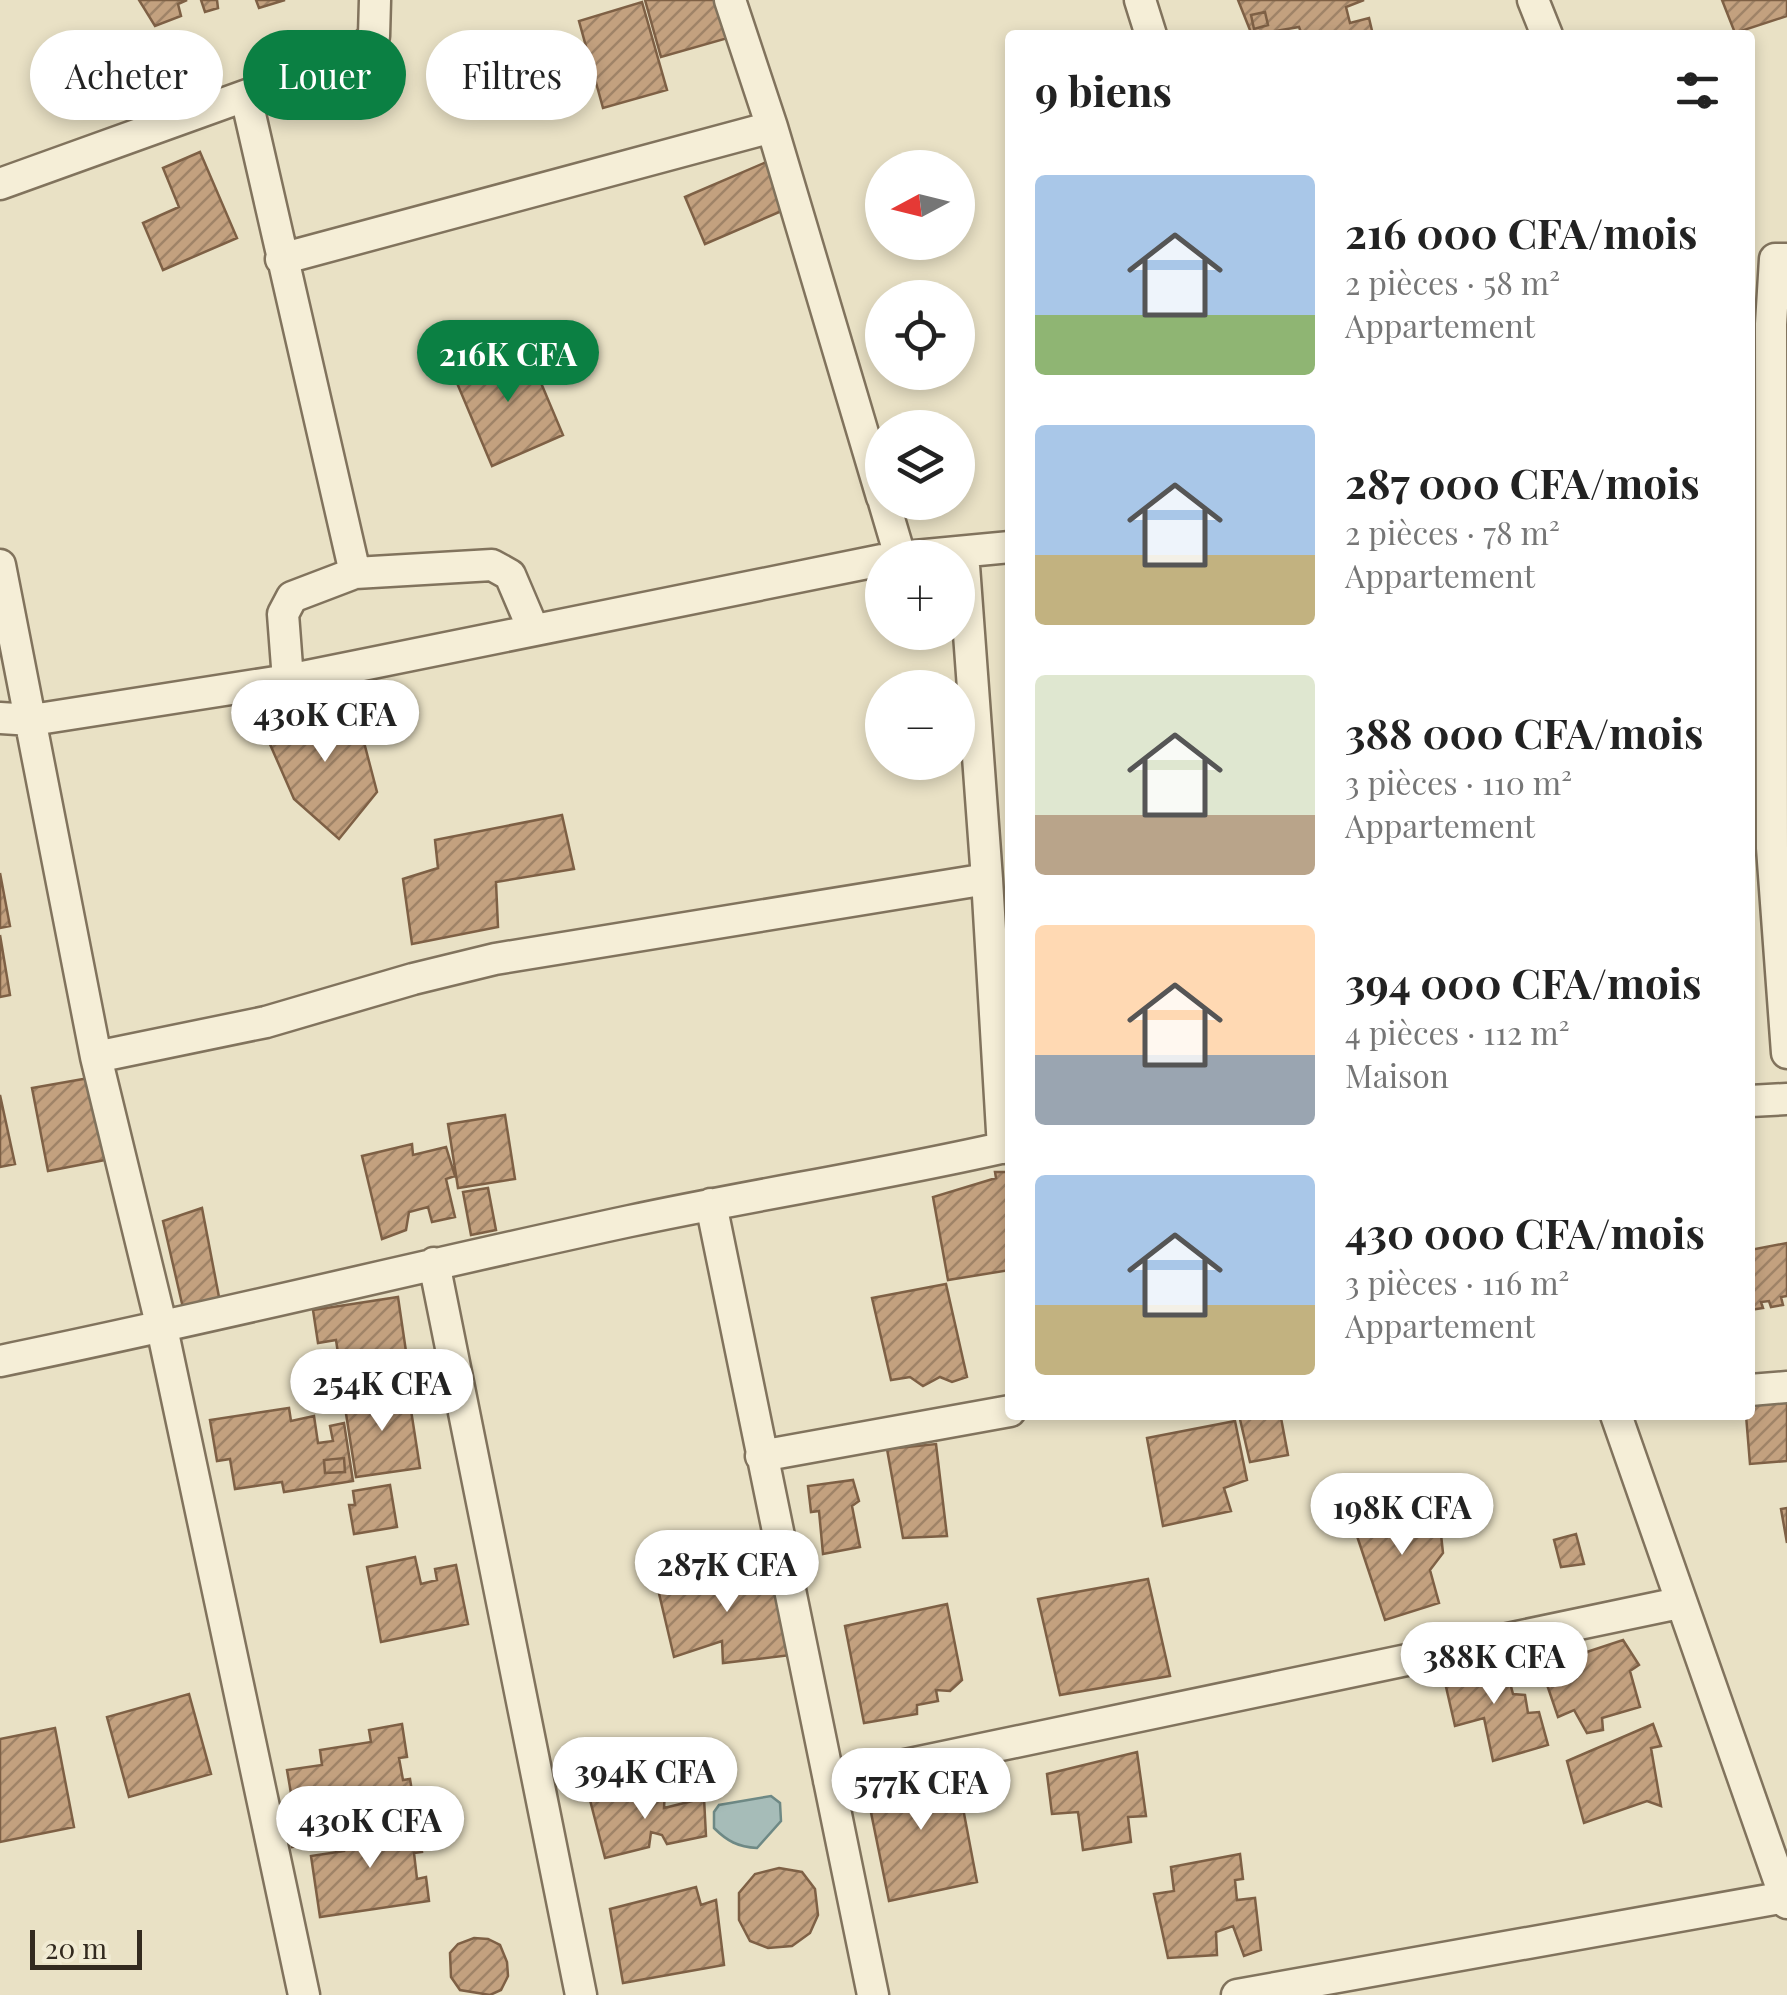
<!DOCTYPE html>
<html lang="fr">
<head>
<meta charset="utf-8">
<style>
	:root { --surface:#fff; --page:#f6f6f6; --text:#222; --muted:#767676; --accent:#0b8043 }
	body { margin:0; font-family:"Playfair Display",serif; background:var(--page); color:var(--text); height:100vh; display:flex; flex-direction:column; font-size:38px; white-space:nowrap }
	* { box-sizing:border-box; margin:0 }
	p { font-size:32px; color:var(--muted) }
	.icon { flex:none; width:55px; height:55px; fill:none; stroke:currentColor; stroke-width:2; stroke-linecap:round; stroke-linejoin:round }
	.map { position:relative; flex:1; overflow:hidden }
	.panel { position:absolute; left:1005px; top:30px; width:750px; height:1390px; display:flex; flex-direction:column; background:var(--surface); border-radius:10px; box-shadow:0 5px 15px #0003 }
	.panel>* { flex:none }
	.guide { position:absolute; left:30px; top:30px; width:825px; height:90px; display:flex; gap:20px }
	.needle { width:65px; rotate:263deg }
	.tools { position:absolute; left:865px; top:150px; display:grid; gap:20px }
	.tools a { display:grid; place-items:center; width:110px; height:110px; border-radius:50%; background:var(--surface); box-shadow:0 5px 15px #0003; font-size:50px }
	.scale { position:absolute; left:30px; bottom:25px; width:112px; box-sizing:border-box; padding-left:10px; border:5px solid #332a1f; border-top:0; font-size:28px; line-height:35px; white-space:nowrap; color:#332a1f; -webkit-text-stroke:8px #f1ebd3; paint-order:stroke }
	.price { position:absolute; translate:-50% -85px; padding:0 22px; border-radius:35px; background:#fff; color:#222; font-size:32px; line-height:65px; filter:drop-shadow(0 2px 5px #0008) }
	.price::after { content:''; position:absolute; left:50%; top:60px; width:30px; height:22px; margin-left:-15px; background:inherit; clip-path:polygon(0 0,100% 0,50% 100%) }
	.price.selected { background:var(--accent); color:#fff }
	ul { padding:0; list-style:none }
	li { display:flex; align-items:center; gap:30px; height:250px; padding:0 30px }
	li span { display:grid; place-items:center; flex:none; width:280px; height:200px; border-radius:10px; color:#555 }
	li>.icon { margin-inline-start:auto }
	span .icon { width:120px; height:120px; fill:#fffc; stroke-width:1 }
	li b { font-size:42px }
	h2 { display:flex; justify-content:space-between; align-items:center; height:120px; padding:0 30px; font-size:42px }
	.tag { padding:0 35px; border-radius:45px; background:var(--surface); box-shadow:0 5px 15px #0003; font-size:35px; line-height:90px }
	.tag.selected { background:var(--accent); color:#fff }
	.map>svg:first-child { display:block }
	.water { fill:#a6bcb8; stroke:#6e8985; stroke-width:2.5 }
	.building { fill:url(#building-hatch); stroke:#7e6045; stroke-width:2.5; fill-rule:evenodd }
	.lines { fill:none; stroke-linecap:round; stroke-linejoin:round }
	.minor-casing { stroke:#81735d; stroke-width:35 }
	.minor { stroke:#f5eed7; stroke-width:30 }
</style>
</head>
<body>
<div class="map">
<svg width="1787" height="1995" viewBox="0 0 1787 1995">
	<defs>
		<pattern id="building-hatch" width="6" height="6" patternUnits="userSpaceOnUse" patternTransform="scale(2.5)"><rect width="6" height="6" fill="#c3a17f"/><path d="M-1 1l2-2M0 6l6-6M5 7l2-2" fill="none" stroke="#9f8367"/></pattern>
	</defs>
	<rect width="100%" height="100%" fill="#e9e1c5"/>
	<!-- water -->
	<path class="water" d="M771 1796 780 1803 781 1821 757 1848C738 1847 727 1841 714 1828V1812L719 1805Z"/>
	<!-- building -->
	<path class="building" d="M139 0H187L178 4 181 16 155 26Z
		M201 0H217L218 8 205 12Z
		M256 0H285L259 8Z
		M645 0H718L728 38 661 57Z
		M1238 0H1364L1346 7 1350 23 1369 18 1373 35H1302L1299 27 1252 35ZM1265 12 1268 25 1254 29 1251 15Z
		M1722 0H1787V16L1735 33Z
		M642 2 667 90 603 108 579 21Z
		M1265 12 1268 25 1254 29 1251 15Z
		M200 152 237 238 163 270 143 223 179 207 163 168Z
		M771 160 791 207 705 244 685 197Z
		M525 345 563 435 492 466 454 376Z
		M354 704 377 792 339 839 294 799 262 726Z
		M562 815 574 869 496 882 498 927 412 944 403 879 438 868 435 840Z
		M0 873 10 926 0 928Z
		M0 935 10 995 0 997Z
		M89 1078 105 1160 48 1171 32 1088Z
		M0 1095 15 1164 0 1167Z
		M505 1115 515 1179 458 1188 448 1124Z
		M412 1144 413 1155 446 1147 455 1176 446 1179 455 1217 432 1222 428 1207 409 1212 406 1230 382 1239 362 1156Z
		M995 1172H1010V1270L948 1280 933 1197 996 1178Z
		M488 1188 496 1230 471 1235 463 1192Z
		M202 1208 219 1297 183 1308 163 1221Z
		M1787 1243V1296L1781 1297 1783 1305 1771 1307 1769 1301 1761 1302 1763 1308 1750 1310V1250Z
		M946 1284 967 1377 952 1382 940 1377 923 1386 910 1377 891 1380 872 1298Z
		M398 1297 408 1365 342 1376 344 1389 325 1392 320 1363 339 1360 336 1340 318 1343 313 1310Z
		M408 1391 420 1468 356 1477 344 1401Z
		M1787 1397V1461L1750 1464 1746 1415H1750V1400Z
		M289 1408 291 1421 314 1416 318 1443 333 1441 330 1426 344 1423 353 1481 284 1492 282 1482 235 1489 230 1459 217 1461 210 1420ZM344 1458 345 1472 325 1473 324 1460Z
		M1239 1415H1294L1281 1418 1288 1455 1250 1462Z
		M1235 1421 1247 1480 1224 1488 1231 1511 1163 1526 1147 1438Z
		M936 1444 947 1536 903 1538 887 1449Z
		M344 1458 345 1472 325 1473 324 1460Z
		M853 1480 859 1501 852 1506 860 1547 823 1554 819 1511 811 1512 808 1486Z
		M390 1485 397 1527 354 1534 349 1505H355L353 1491Z
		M1405 1500 1440 1525 1443 1553 1430 1570 1439 1603 1385 1620 1354 1527Z
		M1787 1508V1543L1781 1509Z
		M1576 1534 1584 1564 1561 1567 1554 1540Z
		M415 1557 421 1584 437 1580 435 1569 456 1565 468 1624 381 1642 367 1567Z
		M765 1566 774 1572 791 1655 723 1663 722 1641 674 1657 657 1585Z
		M1148 1579 1170 1676 1060 1695 1038 1599Z
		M947 1604 962 1680 950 1691 936 1690 938 1701 917 1705V1714L864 1723 845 1626Z
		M1623 1640 1639 1665 1630 1671 1640 1707 1602 1718 1603 1730 1587 1733 1574 1710 1558 1717 1541 1667Z
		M1502 1652 1513 1694 1525 1695 1528 1713 1539 1712 1548 1745 1493 1761 1484 1718 1455 1726 1441 1665 1460 1657 1473 1685 1481 1677 1479 1663Z
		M189 1694 211 1774 129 1797 107 1717Z
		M402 1724 407 1757 399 1758 403 1780 410 1779 415 1810 371 1816 367 1792 344 1795 345 1801 317 1805 322 1837 337 1835V1839L292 1847 290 1833 298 1832 296 1819 302 1818 299 1804 293 1805 287 1770 322 1765 320 1750 371 1742 369 1730Z
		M1653 1724 1661 1746 1651 1748 1661 1806 1647 1801 1584 1823 1567 1761Z
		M55 1728 74 1827 0 1842V1739Z
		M1137 1752 1146 1816 1128 1817 1131 1842 1083 1850 1078 1812 1052 1814 1047 1774Z
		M955 1766 977 1882 889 1901 865 1783Z
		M665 1791 664 1808 704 1798 706 1836 667 1844 662 1835 651 1832 649 1847 605 1858 590 1800Z
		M406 1820 410 1842 420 1840 422 1852 414 1853 417 1879 426 1877 429 1901 320 1917 311 1856 344 1851 341 1829Z
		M1240 1854 1243 1879 1235 1880 1237 1900 1255 1898 1261 1950 1244 1956 1233 1926 1216 1932 1217 1955 1168 1958 1154 1894 1174 1891 1171 1867Z
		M779 1868 802 1872 815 1889 818 1915 810 1933 792 1946 768 1948 750 1941 739 1920V1893L755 1874Z
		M696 1887 701 1905 716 1900 724 1965 623 1983 610 1909Z
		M474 1938 488 1939 500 1945 507 1962 508 1976 501 1990 490 1995 460 1990 451 1977 450 1953 458 1944Z"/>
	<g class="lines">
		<!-- minor casing -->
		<g class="minor-casing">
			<path id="minor" d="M730 0 772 127 882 497
				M1140 0 1151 35
				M1533 0 1547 35
				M246 97 355 573
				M0 184 353 57 374 36 375 0
				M281 259 772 127
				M1787 259H1775L1771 324 1772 848 1787 1053
				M884 502 900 556
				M963 552 987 879 1003 1148
				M894 558 1010 547
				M0 565 96 1057 162 1328 304 1995
				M288 680 283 614 292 597 355 573 492 565 510 575 533 629
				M0 718 32 720 288 680 882 560
				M96 1057 266 1022 413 979 495 959 987 879
				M1750 1101 1787 1099
				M711 1204 873 1995
				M434 1263 581 1995
				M0 1361C211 1318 420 1266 630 1221 756 1194 884 1175 1010 1146
				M1750 1390 1787 1387
				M1616 1415 1787 1903
				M761 1456 1010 1411
				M829 1781 1679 1603
				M1237 1995 1785 1897"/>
		</g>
		<!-- minor -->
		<use href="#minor" class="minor"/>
	</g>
</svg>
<div class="tools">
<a><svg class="needle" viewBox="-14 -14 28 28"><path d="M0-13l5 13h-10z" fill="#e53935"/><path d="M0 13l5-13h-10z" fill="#767676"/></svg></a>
<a><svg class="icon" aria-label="locate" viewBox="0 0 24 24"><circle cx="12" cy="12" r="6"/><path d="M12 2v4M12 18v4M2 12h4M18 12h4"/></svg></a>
<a><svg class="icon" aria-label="layers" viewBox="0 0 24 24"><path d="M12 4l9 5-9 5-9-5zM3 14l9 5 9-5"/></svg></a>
<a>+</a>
<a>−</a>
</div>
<div class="scale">20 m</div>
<b class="price selected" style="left:508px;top:405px">216K CFA</b>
<b class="price" style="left:325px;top:765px">430K CFA</b>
<b class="price" style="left:382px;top:1434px">254K CFA</b>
<b class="price" style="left:1402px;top:1558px">198K CFA</b>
<b class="price" style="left:727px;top:1615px">287K CFA</b>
<b class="price" style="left:1494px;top:1707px">388K CFA</b>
<b class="price" style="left:645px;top:1822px">394K CFA</b>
<b class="price" style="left:921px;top:1833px">577K CFA</b>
<b class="price" style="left:370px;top:1871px">430K CFA</b>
<div class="guide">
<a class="tag">Acheter</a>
<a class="tag selected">Louer</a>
<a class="tag">Filtres</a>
</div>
<section class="panel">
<h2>9 biens<svg class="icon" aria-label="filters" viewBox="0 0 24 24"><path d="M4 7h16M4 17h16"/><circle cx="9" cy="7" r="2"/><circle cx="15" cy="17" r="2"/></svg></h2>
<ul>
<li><span style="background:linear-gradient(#a9c7e8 70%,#8fb573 0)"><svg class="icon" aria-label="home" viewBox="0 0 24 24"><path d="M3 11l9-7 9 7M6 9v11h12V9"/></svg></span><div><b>216 000 CFA/mois</b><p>2 pièces · 58 m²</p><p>Appartement</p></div></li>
<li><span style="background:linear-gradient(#a9c7e8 65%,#c2b280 0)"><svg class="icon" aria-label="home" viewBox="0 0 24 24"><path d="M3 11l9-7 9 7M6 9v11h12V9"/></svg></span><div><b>287 000 CFA/mois</b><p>2 pièces · 78 m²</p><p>Appartement</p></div></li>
<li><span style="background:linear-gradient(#dfe7d0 70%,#b9a48a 0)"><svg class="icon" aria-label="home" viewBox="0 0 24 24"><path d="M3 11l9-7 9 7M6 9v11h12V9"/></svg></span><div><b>388 000 CFA/mois</b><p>3 pièces · 110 m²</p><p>Appartement</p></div></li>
<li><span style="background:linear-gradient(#ffd9b3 65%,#9aa5b1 0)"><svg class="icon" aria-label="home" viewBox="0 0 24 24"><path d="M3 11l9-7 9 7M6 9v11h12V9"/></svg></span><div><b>394 000 CFA/mois</b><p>4 pièces · 112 m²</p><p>Maison</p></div></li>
<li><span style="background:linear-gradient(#a9c7e8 65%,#c2b280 0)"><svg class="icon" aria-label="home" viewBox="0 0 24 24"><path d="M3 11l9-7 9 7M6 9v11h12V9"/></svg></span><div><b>430 000 CFA/mois</b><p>3 pièces · 116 m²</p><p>Appartement</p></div></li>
</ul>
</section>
</div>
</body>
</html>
